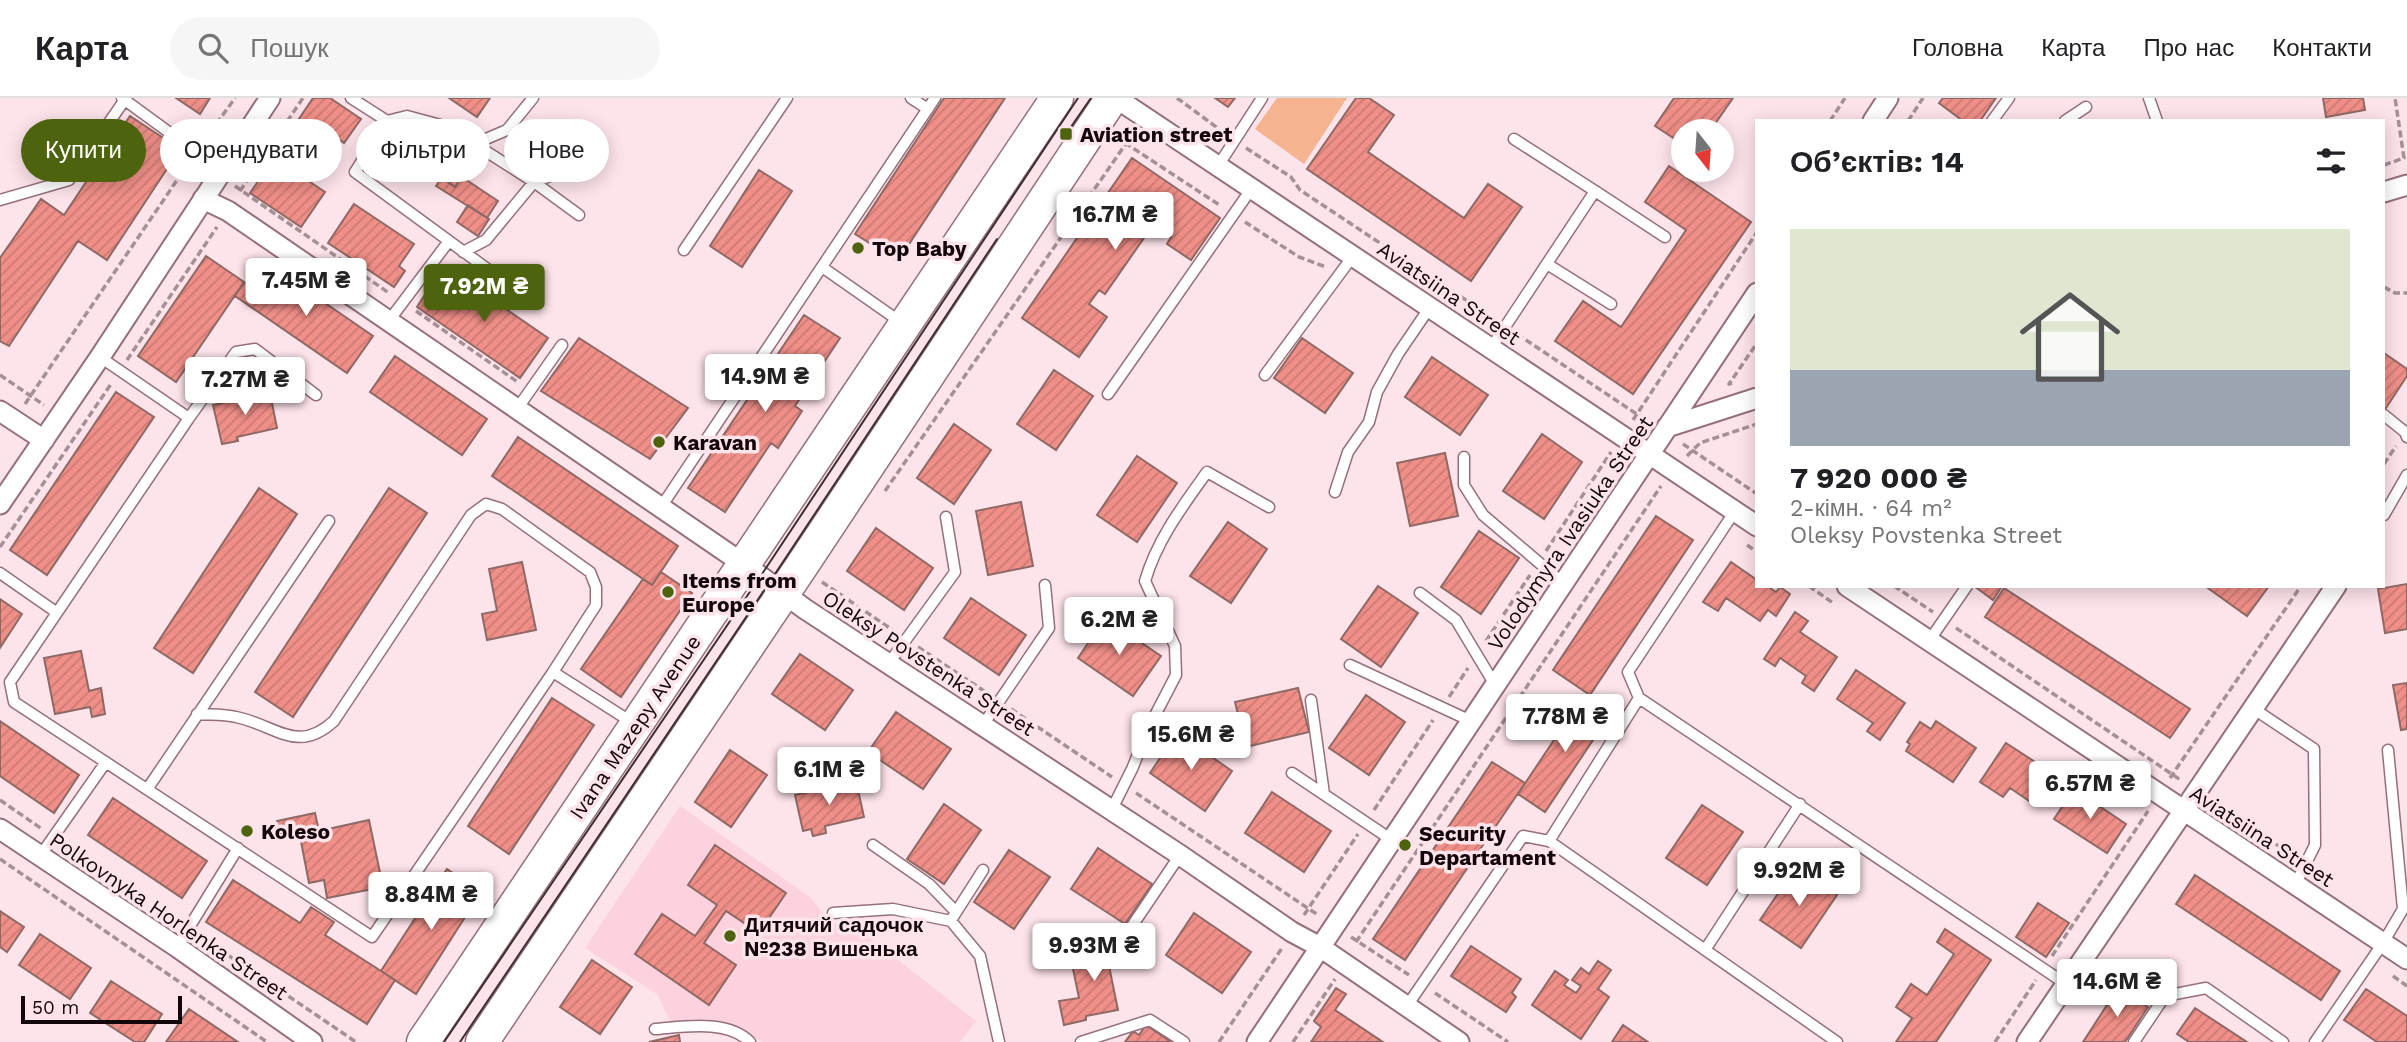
<!DOCTYPE html>
<html lang="uk">
<head>
<meta charset="utf-8">
<style>
	:root { --surface:#fff; --page:#f6f6f6; --text:#202124; --muted:#757577; --line:#e0e0e0; --accent:#4e630d }
	body { margin:0; font-family:"Work Sans",sans-serif; background:var(--page); color:var(--text); height:100vh; display:flex; flex-direction:column; font-size:26px; white-space:nowrap }
	* { box-sizing:border-box; margin:0 }
	p { font-size:23px; color:var(--muted) }
	.icon { flex:none; width:38px; height:38px; fill:none; stroke:currentColor; stroke-width:2; stroke-linecap:round; stroke-linejoin:round }
	.map { position:relative; flex:1; overflow:hidden }
	.sheet { position:absolute; left:1755px; top:21px; width:630px; height:469px; display:flex; flex-direction:column; background:var(--surface); border-radius:0px; box-shadow:0 4px 18px #0003 }
	.sheet>* { flex:none }
	.hud { position:absolute; left:21px; top:21px; width:665px; height:63px; display:flex; gap:14px }
	.needle { width:46px; rotate:163deg }
	.tools { position:absolute; left:1671px; top:21px; display:grid; gap:14px }
	.tools a { display:grid; place-items:center; width:63px; height:63px; border-radius:50%; background:var(--surface); box-shadow:0 4px 18px #0003; font-size:35px }
	.scale { position:absolute; left:21px; bottom:18px; width:161px; box-sizing:border-box; padding-left:7px; border:4px solid #14070b; border-top:0; font-size:19px; line-height:24px; white-space:nowrap; color:#14070b; -webkit-text-stroke:5px #fde3ea; paint-order:stroke }
	.price { position:absolute; translate:-50% -60px; padding:0 16px; border-radius:7px; background:#fff; color:#222; font-size:23px; line-height:46px; filter:drop-shadow(0 2px 4px #0008) }
	.price::after { content:''; position:absolute; left:50%; top:42px; width:21px; height:16px; margin-left:-10px; background:inherit; clip-path:polygon(0 0,100% 0,50% 100%) }
	.price.selected { background:var(--accent); color:#fff }
	ul { padding:0; list-style:none }
	li { display:grid; align-content:center; gap:14px; height:371px; padding:0 35px }
	li span { display:grid; place-items:center; height:217px; border-radius:0px; color:#555 }
	li>.icon { margin-inline-start:auto }
	span .icon { width:126px; height:126px; fill:#fffc; stroke-width:1 }
	li b { font-size:30px }
	h2 { display:flex; justify-content:space-between; align-items:center; height:84px; padding:0 35px; font-size:30px }
	.chip { padding:0 24px; border-radius:32px; background:var(--surface); box-shadow:0 4px 18px #0003; font-size:24px; line-height:63px }
	.chip.selected { background:var(--accent); color:#fff }
	header { display:flex; align-items:center; gap:42px; box-sizing:border-box; height:98px; padding:0 35px; background:var(--surface); border-bottom:2px solid var(--line) }
	header strong { font-size:33px }
	nav { display:flex; gap:38px; margin-inline-start:auto; font-size:24px }
	.search { width:490px; height:63px; background:var(--page); display:flex; align-items:center; gap:18px; box-sizing:border-box; padding:0 24px; border-radius:38px; color:var(--muted); font-size:26px }
	.map>svg:first-child { display:block }
	.built { fill:#fbd2de }
	.pitch { fill:#f5b38f }
	.building { fill:url(#building-hatch); stroke:#8f6965; stroke-width:2 }
	.lines { fill:none; stroke-linecap:round; stroke-linejoin:round }
	.service-casing { stroke:#95707b; stroke-width:13 }
	.minor-casing { stroke:#95707b; stroke-width:23 }
	.trunk-casing { stroke:#95707b; stroke-width:35 }
	.path { stroke:#a59096; stroke-width:3.5; stroke-dasharray:7 3.5; stroke-linecap:butt }
	.service { stroke:#fff; stroke-width:10 }
	.minor { stroke:#fff; stroke-width:19 }
	.trunk { stroke:#fff; stroke-width:32 }
	.tram { stroke:#3e2f33; stroke-width:2 }
	.poi-dot { fill:#4e630d; stroke:#fde3ea; stroke-width:2.5 }
	.labels { text-anchor:middle; dominant-baseline:central; stroke-width:7; stroke-linejoin:round; paint-order:stroke }
	.poi-label { font-size:21px; font-weight:bold; fill:#14070b; stroke:#fde3ea; text-anchor:start }
	.street-label { font-size:21px; fill:#14070b; stroke:#fde3ea }
</style>
</head>
<body>
<header>
<strong>Карта</strong>
<div class="search"><svg class="icon" aria-label="search" viewBox="0 0 24 24"><circle cx="10" cy="10" r="6"/><path d="M15 15l6 6"/></svg>Пошук</div>
<nav><a>Головна</a><a>Карта</a><a>Про нас</a><a>Контакти</a></nav>
</header>
<div class="map">
<svg width="2407" height="944" viewBox="0 0 2407 944">
	<defs>
		<pattern id="building-hatch" width="6" height="6" patternUnits="userSpaceOnUse" patternTransform="scale(1.75)"><rect width="6" height="6" fill="#f08f88"/><path d="M-1 1l2-2M0 6l6-6M5 7l2-2" fill="none" stroke="#cd7a74"/></pattern>
	</defs>
	<rect width="100%" height="100%" fill="#fde3ea"/>
	<!-- built -->
	<path class="built" d="M680 708 811 800 830 825H851L976 923 960 944H762L734 928 704 921 670 923 657 896 585 850Z"/>
	<!-- pitch -->
	<path class="pitch" d="M1277 0H1347L1304 66 1255 31Z"/>
	<!-- building -->
	<path class="building" d="M176 0H210L200 16Z
		M313 0H330L361 21 344 45 340 42 312 83 274 58Z
		M449 0H490L477 19Z
		M944 0H1005L898 163 855 136Z
		M1215 0H1235L1228 9Z
		M1356 0H1369L1394 17 1368 54 1464 120 1488 86 1522 109 1471 183 1307 71Z
		M1674 0H1733L1710 33H1684V47L1655 28Z
		M1943 0H1996L1980 23H1963L1939 5Z
		M2323 0H2363L2365 12 2326 19Z
		M130 18 180 51 107 162 78 143 9 248 0 243V160L41 101 64 117Z
		M406 26 424 38 402 71 384 59Z
		M426 35 471 65 455 89 410 58Z
		M274 60 325 94 301 129 250 95Z
		M1132 60 1220 120 1191 162 1167 146 1171 139 1153 127 1105 196 1099 192 1089 206 1107 219 1079 259 1022 220Z
		M1669 68 1751 124 1633 296 1555 243 1583 203 1621 229 1686 132 1645 104Z
		M759 72 792 93 742 169 710 148Z
		M442 79 455 89 462 79 498 103 487 120 436 88Z
		M354 106 414 146 399 168 405 173 394 189 328 145Z
		M468 107 489 121 478 138 457 124Z
		M206 158 244 184 176 284 138 258Z
		M270 167 373 238 347 275 235 198 244 184 254 191Z
		M449 172 548 240 520 280 417 209 428 192 433 196Z
		M804 217 840 240 795 308 802 313 778 350 771 345 725 414 688 390Z
		M579 240 688 310 650 361 541 293Z
		M1302 240 1353 275 1325 315 1274 280Z
		M2384 255 2407 271V278L2384 313Z
		M395 258 487 321 462 357 370 294Z
		M1432 259 1488 297 1460 337 1405 299Z
		M1054 272 1093 298 1056 352 1017 326Z
		M116 294 154 319 47 477 10 452Z
		M270 295 277 330 237 339 238 343 222 346 213 307Z
		M954 326 991 352 954 406 917 380Z
		M1542 336 1582 364 1544 421 1503 393Z
		M518 339 678 448 652 487 492 378Z
		M1445 355 1458 418 1410 428 1397 365Z
		M1137 358 1177 385 1137 444 1097 417Z
		M259 390 297 416 193 575 154 550Z
		M389 390 427 415 293 619 255 594Z
		M1021 404 1033 468 988 477 976 413Z
		M1656 418 1693 442 1590 597 1553 572Z
		M1228 424 1267 451 1231 505 1190 478Z
		M876 430 933 470 904 512 847 473Z
		M1479 433 1519 460 1481 516 1441 489Z
		M522 464 536 532 487 542 482 516 497 513 489 471Z
		M1731 464 1757 482V488H1767L1776 494 1780 489 1790 496 1776 518 1768 512 1760 523 1726 500 1718 513 1703 504Z
		M661 474 692 495 621 599 581 571 643 481 652 487Z
		M2407 486V531L2385 535 2378 491Z
		M1378 488 1418 515 1381 569 1341 541Z
		M1974 488H2002L1993 502Z
		M2205 488H2269L2247 518Z
		M2004 490 2190 611 2170 640 1985 519Z
		M971 500 1026 537 999 577 944 540Z
		M0 501 22 516 0 550Z
		M1795 514 1808 523 1800 534 1837 559 1814 593 1802 585 1806 578 1780 560 1775 568 1764 561Z
		M1105 520 1161 558 1133 598 1078 560Z
		M81 553 89 593 101 590 105 616 92 619 90 609 55 616 44 560Z
		M800 556 853 592 825 632 772 596Z
		M1856 572 1905 605 1880 642 1867 633 1873 625 1837 601Z
		M2407 585V631L2401 632 2393 587Z
		M1298 590 1309 634 1246 649 1235 604Z
		M1366 597 1405 624 1369 677 1329 650Z
		M1584 597 1611 615 1545 714 1518 696Z
		M552 600 594 627 509 756 468 728Z
		M896 614 951 651 923 691 868 654Z
		M0 623 79 677 54 715 0 678Z
		M1936 623 1976 650 1953 684 1906 653 1910 646 1907 644 1920 624 1931 631Z
		M1177 635 1232 673 1205 713 1150 675Z
		M2006 645 2055 677 2035 707 2010 690 2003 699 1980 684Z
		M730 652 767 677 731 729 695 704Z
		M1492 664 1525 685 1405 862 1373 841Z
		M856 683 864 719 825 728 826 735 813 738 811 731 803 733 795 697Z
		M2074 691 2126 726 2107 755 2054 721Z
		M1272 694 1331 733 1304 774 1245 735Z
		M113 700 207 763 182 800 88 737Z
		M944 706 981 732 944 786 907 761Z
		M1702 707 1743 734 1707 787 1666 760Z
		M315 715 319 733 369 722 383 789 327 800 324 782 309 785 299 733 280 737 277 723Z
		M715 747 786 795 759 835 726 813 704 845 736 867 709 907 635 856 662 816 695 838 717 807 688 787Z
		M1098 750 1152 786 1125 826 1071 791Z
		M1009 752 1050 779 1014 831 974 804Z
		M1796 769 1837 797 1801 850 1760 822Z
		M447 771 481 794 416 896 381 873Z
		M2195 777 2340 873 2321 902 2176 806Z
		M233 782 300 825 311 809 334 824 325 837 395 882 367 926 206 824Z
		M2038 805 2069 825 2046 859 2016 839Z
		M0 813 24 829 7 854 0 849Z
		M1194 815 1251 854 1222 895 1166 857Z
		M1945 831 1991 862 1936 944H1896L1912 920 1896 909 1911 886 1927 897 1954 856 1937 844Z
		M40 836 91 870 70 901 19 867Z
		M1130 842 1133 858 1108 863 1118 912 1086 918V922L1064 927 1059 903 1079 900 1071 861 1090 857 1089 851Z
		M1471 848 1521 881 1512 895 1516 899 1506 914 1451 878Z
		M592 862 632 889 600 936 560 909Z
		M1598 863 1611 872 1598 891 1609 899 1581 941 1532 907 1555 873 1568 882 1564 887 1576 895 1581 888 1572 882 1581 870 1589 876Z
		M111 883 162 916 144 944H135L90 915Z
		M1336 890 1346 896 1335 912 1383 944H1311L1321 929 1314 923Z
		M2118 890 2148 909 2125 944H2083Z
		M2366 891 2407 918V944H2377L2344 922Z
		M2195 910 2247 944H2189L2177 936Z
		M189 911 238 944H166Z
		M1146 927 1171 944H1125L1133 933 1139 937Z
		M1623 927 1648 944H1612Z
		M679 937 680 944H649Z"/>
	<g class="lines">
		<!-- service casing -->
		<g class="service-casing">
			<path id="service" d="M122 0 196 54 224 70
				M351 0 387 23 355 74 449 143 388 224
				M911 0 928 11
				M2149 0 2157 23
				M387 23 407 18 448 29 534 84 579 117
				M1992 23 2009 0
				M2065 23 2086 9
				M474 46 507 32 533 0
				M1218 68 1262 0
				M1595 93 1665 139
				M0 102 69 82 126 0
				M449 143 523 197
				M684 152 787 0
				M463 154 486 142 534 84 588 64
				M1547 166 1611 206
				M822 169 902 225
				M1491 250 1595 93 1514 41
				M100 259 189 320 10 584 14 604 372 839 553 574 633 625
				M1265 277 1353 158
				M1108 296 1252 90
				M517 311 562 247
				M2384 317 2405 334 2407 339
				M189 320 236 254 255 251 316 297
				M1464 359V387L1483 417 1563 485
				M1335 394 1348 354 1369 324 1377 294 1398 256 1430 209
				M661 409 935 0
				M2384 417 2407 377
				M0 475 56 514
				M1420 495 1456 522 1495 587
				M1929 543 1967 488
				M889 565 955 474 946 419
				M1350 567 1471 623
				M1639 600 1628 574 1735 413
				M1311 602 1324 696
				M2254 611 2314 651 2315 747 2295 787
				M197 616C210 617 224 616 236 619 276 627 297 657 334 623L471 417 486 406 502 411 590 474 596 489V507L553 574
				M983 627 1049 530 1045 487
				M1292 675 1392 742
				M148 690 329 423
				M1111 713 1132 671 1150 627 1176 577 1175 548 1145 483C1157 442 1182 409 1207 374L1269 409
				M1549 743 1639 600 2066 886
				M873 747 929 786 956 814
				M40 758 106 664
				M833 815 893 811 951 823 980 858 999 944
				M953 819 983 772
				M1130 831 1180 757
				M177 849 238 750
				M1705 852 1800 706
				M1407 908 1523 738 1549 743 1837 944
				M655 931C683 929 727 921 750 944
				M1081 944 1150 922 1184 944
				M2134 944 2165 898 2206 890 2283 944
				M2315 944 2383 845 2403 811 2388 652"/>
		</g>
		<!-- minor casing -->
		<g class="minor-casing">
			<path id="minor" d="M1116 0 1757 428
				M1873 23 1888 0
				M2384 94 2407 87
				M203 101 228 113 745 467 805 511 1180 757 1292 834 1320 849 1459 944
				M0 313 44 342
				M1667 329 1757 300
				M0 406 100 259 270 0
				M1847 488 2407 861
				M0 731 177 849 312 944
				M1257 944 1757 195
				M2027 944 2336 488"/>
		</g>
		<!-- trunk casing -->
		<g class="trunk-casing">
			<path id="trunk" d="M423 944 1057 0
				M482 944 801 469 1112 0"/>
		</g>
		<!-- path -->
		<path class="path" d="M1177 0 1223 34
			M1830 23 1845 0
			M1908 23 1923 0
			M1116 39 1221 108
			M204 43 235 0
			M1246 50 1291 79 1300 92 1493 220
			M2384 67 2404 60 2395 0
			M235 88 389 195
			M240 93 303 0
			M1245 124 1299 159 1326 169
			M2384 189 2395 195H2407
			M416 213 519 285
			M1517 236 1647 323
			M127 262 217 129
			M0 277 44 307
			M1732 285 1729 286 1757 245
			M25 306 188 66
			M1633 322 1757 134
			M1683 346 1757 396
			M1687 358 1700 345 1757 326
			M2384 366 2396 348
			M885 393 1134 34
			M1747 447 1757 454
			M0 449 111 286
			M1546 453 1611 354
			M822 484 894 533
			M1809 488 1833 505
			M1894 488 1933 514
			M1956 530 2182 683
			M1486 543 1530 477
			M918 549 987 595
			M1449 599 1468 570
			M1011 611 1112 679
			M2170 680 2301 488
			M1136 695 1318 817
			M0 702 42 731
			M2215 705 2292 757
			M1374 712 1433 622
			M66 747 132 792
			M0 761 267 944
			M1304 817 1358 736
			M1351 839 1409 877
			M1356 844 1661 388
			M219 851 356 944
			M2052 858 2148 713
			M2393 878 2407 888
			M1435 895 1508 944
			M1219 944 1282 850
			M1293 944 1335 881
			M1995 944 2036 882"/>
		<!-- service -->
		<use href="#service" class="service"/>
		<!-- minor -->
		<use href="#minor" class="minor"/>
		<!-- trunk -->
		<use href="#trunk" class="trunk"/>
		<!-- tram -->
		<path class="tram" d="M1064 39 1091 0
			M444 944 760 479 1078 0
			M460 944 769 485 997 141"/>
	</g>
	<!-- markers -->
	<g class="poi-dot">
		<rect x="1059" y="29" width="14" height="14" rx="3.5"/>
		<circle cx="858" cy="150" r="7"/>
		<circle cx="659" cy="344" r="7"/>
		<circle cx="668" cy="494" r="7"/>
		<circle cx="247" cy="733" r="7"/>
		<circle cx="1405" cy="747" r="7"/>
		<circle cx="730" cy="838" r="7"/>
	</g>
	<g class="labels">
		<!-- poi labels -->
		<g class="poi-label">
			<text x="1080" y="36">Aviation street</text>
			<text x="872" y="150">Top Baby</text>
			<text x="673" y="344">Karavan</text>
			<text x="682" y="482">Items from<tspan x="682" dy="24">Europe</tspan></text>
			<text x="261" y="733">Koleso</text>
			<text x="1419" y="735">Security<tspan x="1419" dy="24">Departament</tspan></text>
			<text x="744" y="826">Дитячий садочок<tspan x="744" dy="24">№238 Вишенька</tspan></text>
		</g>
		<!-- street labels -->
		<g class="street-label">
			<text transform="translate(1449 195) rotate(34)">Aviatsiina Street</text>
			<text transform="translate(1570 435) rotate(-56)">Volodymyra Ivasiuka Street</text>
			<text transform="translate(929 565) rotate(33)">Oleksy Povstenka Street</text>
			<text transform="translate(635 629) rotate(-56)">Ivana Mazepy Avenue</text>
			<text transform="translate(2262 738) rotate(33)">Aviatsiina Street</text>
			<text transform="translate(169 818) rotate(34)">Polkovnyka Horlenka Street</text>
		</g>
	</g>
</svg>
<div class="tools">
<a><svg class="needle" viewBox="-14 -14 28 28"><path d="M0-13l5 13h-10z" fill="#e53935"/><path d="M0 13l5-13h-10z" fill="#757577"/></svg></a>
</div>
<div class="scale">50 m</div>
<b class="price" style="left:1115px;top:154px">16.7M ₴</b>
<b class="price" style="left:306px;top:220px">7.45M ₴</b>
<b class="price selected" style="left:484px;top:226px">7.92M ₴</b>
<b class="price" style="left:765px;top:316px">14.9M ₴</b>
<b class="price" style="left:245px;top:319px">7.27M ₴</b>
<b class="price" style="left:1119px;top:559px">6.2M ₴</b>
<b class="price" style="left:1565px;top:656px">7.78M ₴</b>
<b class="price" style="left:1191px;top:674px">15.6M ₴</b>
<b class="price" style="left:829px;top:709px">6.1M ₴</b>
<b class="price" style="left:2090px;top:723px">6.57M ₴</b>
<b class="price" style="left:1799px;top:810px">9.92M ₴</b>
<b class="price" style="left:431px;top:834px">8.84M ₴</b>
<b class="price" style="left:1094px;top:885px">9.93M ₴</b>
<b class="price" style="left:2117px;top:921px">14.6M ₴</b>
<div class="hud">
<a class="chip selected">Купити</a>
<a class="chip">Орендувати</a>
<a class="chip">Фільтри</a>
<a class="chip">Нове</a>
</div>
<section class="sheet">
<h2>Об’єктів: 14<svg class="icon" aria-label="filters" viewBox="0 0 24 24"><path d="M4 7h16M4 17h16"/><circle cx="9" cy="7" r="2"/><circle cx="15" cy="17" r="2"/></svg></h2>
<ul>
<li><span style="background:linear-gradient(#dfe7d0 65%,#9aa5b1 0)"><svg class="icon" aria-label="home" viewBox="0 0 24 24"><path d="M3 11l9-7 9 7M6 9v11h12V9"/></svg></span><div><b>7 920 000 ₴</b><p>2-кімн. · 64 m²</p><p>Oleksy Povstenka Street</p></div></li>
</ul>
</section>
</div>
</body>
</html>
